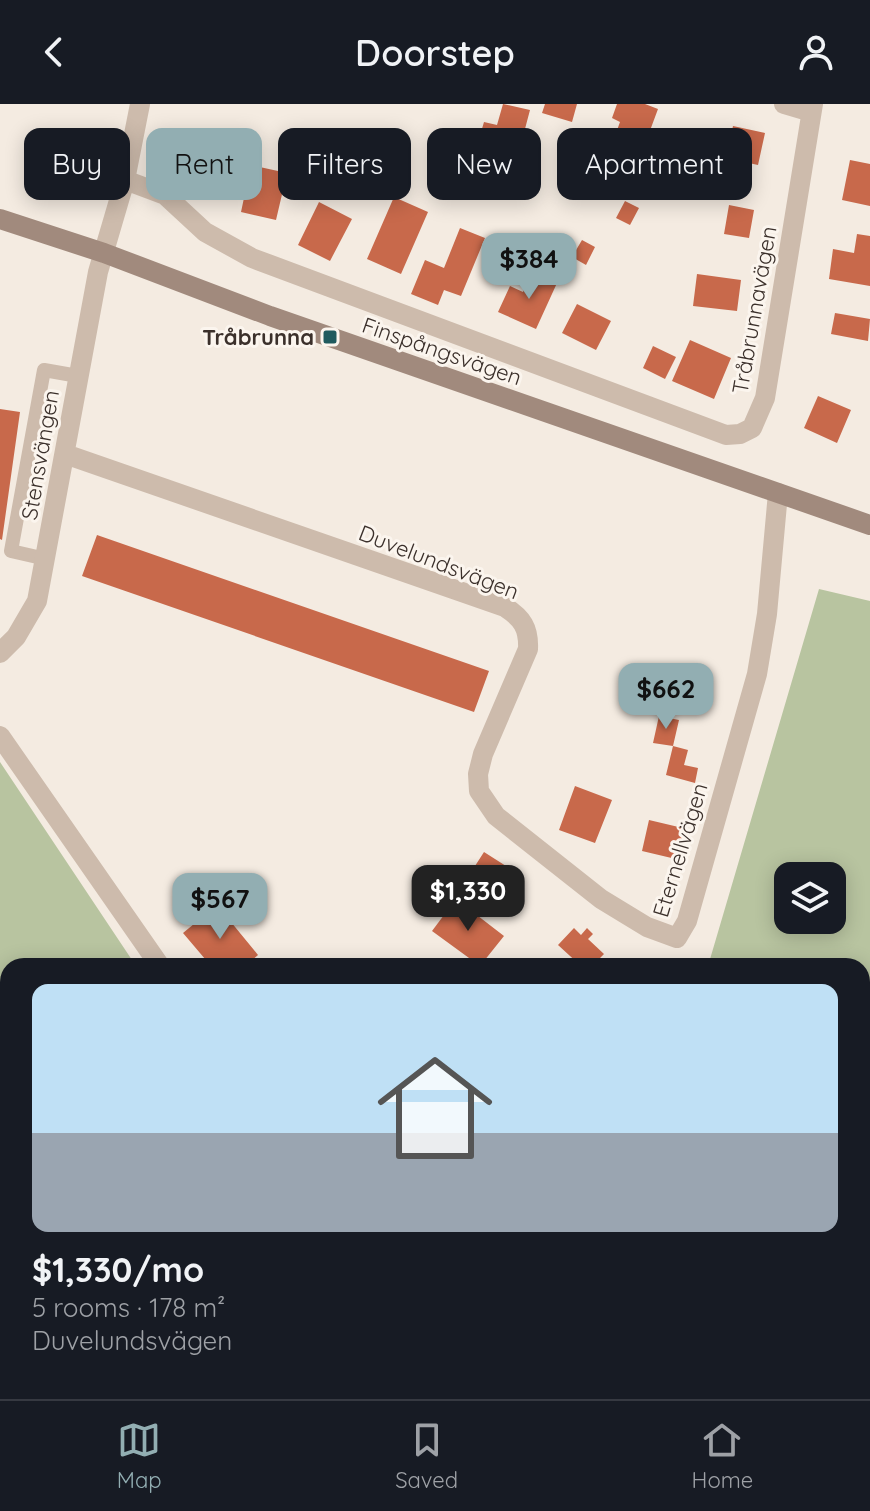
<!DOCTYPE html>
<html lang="en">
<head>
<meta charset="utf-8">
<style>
	:root { --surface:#171b24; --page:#20242c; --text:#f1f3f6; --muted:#9ea1a6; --line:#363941; --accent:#92aeb2 }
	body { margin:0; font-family:Quicksand,sans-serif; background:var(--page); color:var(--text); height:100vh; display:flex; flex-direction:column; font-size:30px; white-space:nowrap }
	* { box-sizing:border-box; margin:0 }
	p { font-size:26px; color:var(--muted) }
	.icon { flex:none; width:44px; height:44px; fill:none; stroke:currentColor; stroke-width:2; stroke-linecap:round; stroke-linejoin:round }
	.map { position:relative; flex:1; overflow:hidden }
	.details { position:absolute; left:0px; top:854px; width:870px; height:442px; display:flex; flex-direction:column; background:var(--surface); border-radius:24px 24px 0 0; box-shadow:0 4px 20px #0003 }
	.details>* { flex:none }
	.banner { position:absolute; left:24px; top:24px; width:822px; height:72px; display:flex; gap:16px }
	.tools { position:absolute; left:774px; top:758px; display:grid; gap:16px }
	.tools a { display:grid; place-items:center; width:72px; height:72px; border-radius:16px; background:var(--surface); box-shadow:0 4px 20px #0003; font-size:40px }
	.price { position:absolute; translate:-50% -68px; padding:0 18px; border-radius:16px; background:var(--accent); color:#111; font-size:26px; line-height:52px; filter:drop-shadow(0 2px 4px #0008) }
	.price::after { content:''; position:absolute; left:50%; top:48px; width:24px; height:18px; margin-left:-12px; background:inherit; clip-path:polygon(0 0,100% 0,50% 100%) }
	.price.active { background:#222; color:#fff }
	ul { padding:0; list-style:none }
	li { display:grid; align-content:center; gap:16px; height:424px; padding:0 32px }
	li span { display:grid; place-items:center; height:248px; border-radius:16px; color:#555 }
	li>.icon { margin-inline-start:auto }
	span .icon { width:144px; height:144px; fill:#fffc; stroke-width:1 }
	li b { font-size:34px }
	.pill { padding:0 28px; border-radius:16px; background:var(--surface); box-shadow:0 4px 20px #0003; font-size:28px; line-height:72px }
	.pill.active { background:var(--accent); color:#111 }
	header { display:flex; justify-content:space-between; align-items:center; height:104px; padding:0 32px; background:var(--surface); font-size:36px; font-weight:600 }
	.tab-bar { display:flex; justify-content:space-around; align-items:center; height:112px; border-top:2px solid var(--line); background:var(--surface); font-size:22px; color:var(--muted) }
	.tab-bar a { display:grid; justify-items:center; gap:4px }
	.tab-bar .active { color:var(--accent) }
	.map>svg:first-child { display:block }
	.green { fill:#b8c4a0; fill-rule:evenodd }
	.building { fill:#c8694b }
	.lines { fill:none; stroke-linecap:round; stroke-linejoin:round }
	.lane { stroke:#cdbbac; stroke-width:14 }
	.street { stroke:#cdbbac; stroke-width:20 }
	.secondary { stroke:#a18a7d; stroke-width:20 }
	.poi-dot { fill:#1f5a5e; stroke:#fbf5ee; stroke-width:3 }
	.labels { text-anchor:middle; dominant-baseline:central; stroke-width:6; stroke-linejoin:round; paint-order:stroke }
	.street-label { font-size:22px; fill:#3b302b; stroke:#fbf5ee }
	.poi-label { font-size:22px; font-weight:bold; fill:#3b302b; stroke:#fbf5ee; text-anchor:end }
</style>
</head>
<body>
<header><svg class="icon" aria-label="back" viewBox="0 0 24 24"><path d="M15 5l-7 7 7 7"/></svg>Doorstep<svg class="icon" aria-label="person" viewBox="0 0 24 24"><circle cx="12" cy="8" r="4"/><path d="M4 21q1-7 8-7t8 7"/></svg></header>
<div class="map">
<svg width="870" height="1295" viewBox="0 0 870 1295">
	<rect width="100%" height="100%" fill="#f4ebe1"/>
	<!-- green -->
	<path class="green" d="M819 485 870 497V1191L862 1221V862H708ZM788 772H832V816H788Z
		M0 658 136 862H8V1288H153L131 1295H0Z
		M583 1288H845L843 1295H581Z"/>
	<!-- building -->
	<path class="building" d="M503 0 530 6 517 55 476 45 484 18 497 21Z
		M545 0H577L572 18 542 9Z
		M617 0H645L658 5 645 40 616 29 620 18 612 14Z
		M733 22 765 29 758 61 726 54Z
		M850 56 870 60V102L842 96Z
		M251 61 287 69 276 116 241 108Z
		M394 93 428 108 401 170 367 155Z
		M625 97 639 104 630 121 616 114Z
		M319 98 352 115 330 157 298 141Z
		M729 101 754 106 749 134 724 130Z
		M460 124 485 134 461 192 444 186 438 201 411 190 425 156 444 164Z
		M857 130 870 132V182L829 175 833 145 854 149Z
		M582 136 595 143 586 161 572 153Z
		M532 167 557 179 536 225 498 208 510 182 523 188Z
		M697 170 741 176 737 207 693 202Z
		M577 200 611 217 596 246 562 229Z
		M835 209 870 215 868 237 831 230Z
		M690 236 731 254 714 295 672 277Z
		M653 242 676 253 665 275 643 264Z
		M818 292 851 306 837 339 804 324Z
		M0 305 20 308 2 436 0 435Z
		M97 431 489 567 474 608 82 472Z
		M659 612 679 616 673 642 653 639Z
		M673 642 688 646 684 661 698 664 695 679 666 671Z
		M575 682 612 696 595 739 559 726Z
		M649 716 687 725 680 756 642 747Z
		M484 748 506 762 487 790 466 776Z
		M456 795 504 832 480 862 432 827Z
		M217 801 258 851 245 862H211L183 829Z
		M574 824 581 831 587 824 593 830 588 835 604 850 592 862H581L558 841Z"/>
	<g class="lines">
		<!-- lane -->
		<path class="lane" d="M46 455 11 447 44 266 78 272"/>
		<!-- street -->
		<path class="street" d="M784 0 811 8
			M125 76 165 91 205 128 252 154 726 331 740 330 752 324 765 294 813 0
			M65 350 505 503C522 514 529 524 528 545L483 650 478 670 479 687 496 712 601 795 647 823 677 834 687 817 757 570 767 510 778 389
			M0 549 16 533 37 497 98 168 125 76 140 0
			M0 632 160 862
			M428 1288 435 1295
			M362 1295 365 1288"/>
		<!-- secondary -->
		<path class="secondary" d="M0 115 104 149 270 212 870 421"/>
	</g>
	<!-- markers -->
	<rect class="poi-dot" x="322" y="225" width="16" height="16" rx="4"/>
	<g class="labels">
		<!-- street labels -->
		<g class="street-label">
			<text transform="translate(754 206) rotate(-80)">Tråbrunnavägen</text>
			<text transform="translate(442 247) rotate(19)">Finspångsvägen</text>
			<text transform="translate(40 351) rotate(-80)">Stensvängen</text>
			<text transform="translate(439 458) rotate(21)">Duvelundsvägen</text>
			<text transform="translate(680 746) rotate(-73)">Eternellvägen</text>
		</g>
		<!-- poi labels -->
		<g class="poi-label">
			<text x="314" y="233">Tråbrunna</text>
		</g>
	</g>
</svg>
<div class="tools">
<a><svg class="icon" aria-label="layers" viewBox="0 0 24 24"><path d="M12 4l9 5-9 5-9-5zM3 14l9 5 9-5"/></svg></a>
</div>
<b class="price" style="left:529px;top:197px">$384</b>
<b class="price" style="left:666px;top:627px">$662</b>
<b class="price active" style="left:468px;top:829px">$1,330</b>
<b class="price" style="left:220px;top:837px">$567</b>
<div class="banner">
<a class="pill">Buy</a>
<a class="pill active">Rent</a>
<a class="pill">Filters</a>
<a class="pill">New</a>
<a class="pill">Apartment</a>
</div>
<section class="details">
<ul>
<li><span style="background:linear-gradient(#bfe0f5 60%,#9aa5b1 0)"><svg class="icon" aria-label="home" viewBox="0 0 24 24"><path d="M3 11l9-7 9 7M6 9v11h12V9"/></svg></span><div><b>$1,330/mo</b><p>5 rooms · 178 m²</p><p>Duvelundsvägen</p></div></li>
</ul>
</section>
</div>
<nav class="tab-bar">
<a class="active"><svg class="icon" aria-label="map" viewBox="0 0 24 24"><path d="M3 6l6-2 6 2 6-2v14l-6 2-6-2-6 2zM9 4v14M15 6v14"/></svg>Map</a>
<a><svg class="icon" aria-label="saved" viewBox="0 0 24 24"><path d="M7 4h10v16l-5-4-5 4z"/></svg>Saved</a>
<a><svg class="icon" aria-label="home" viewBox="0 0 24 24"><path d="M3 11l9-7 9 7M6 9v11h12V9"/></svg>Home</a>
</nav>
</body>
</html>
